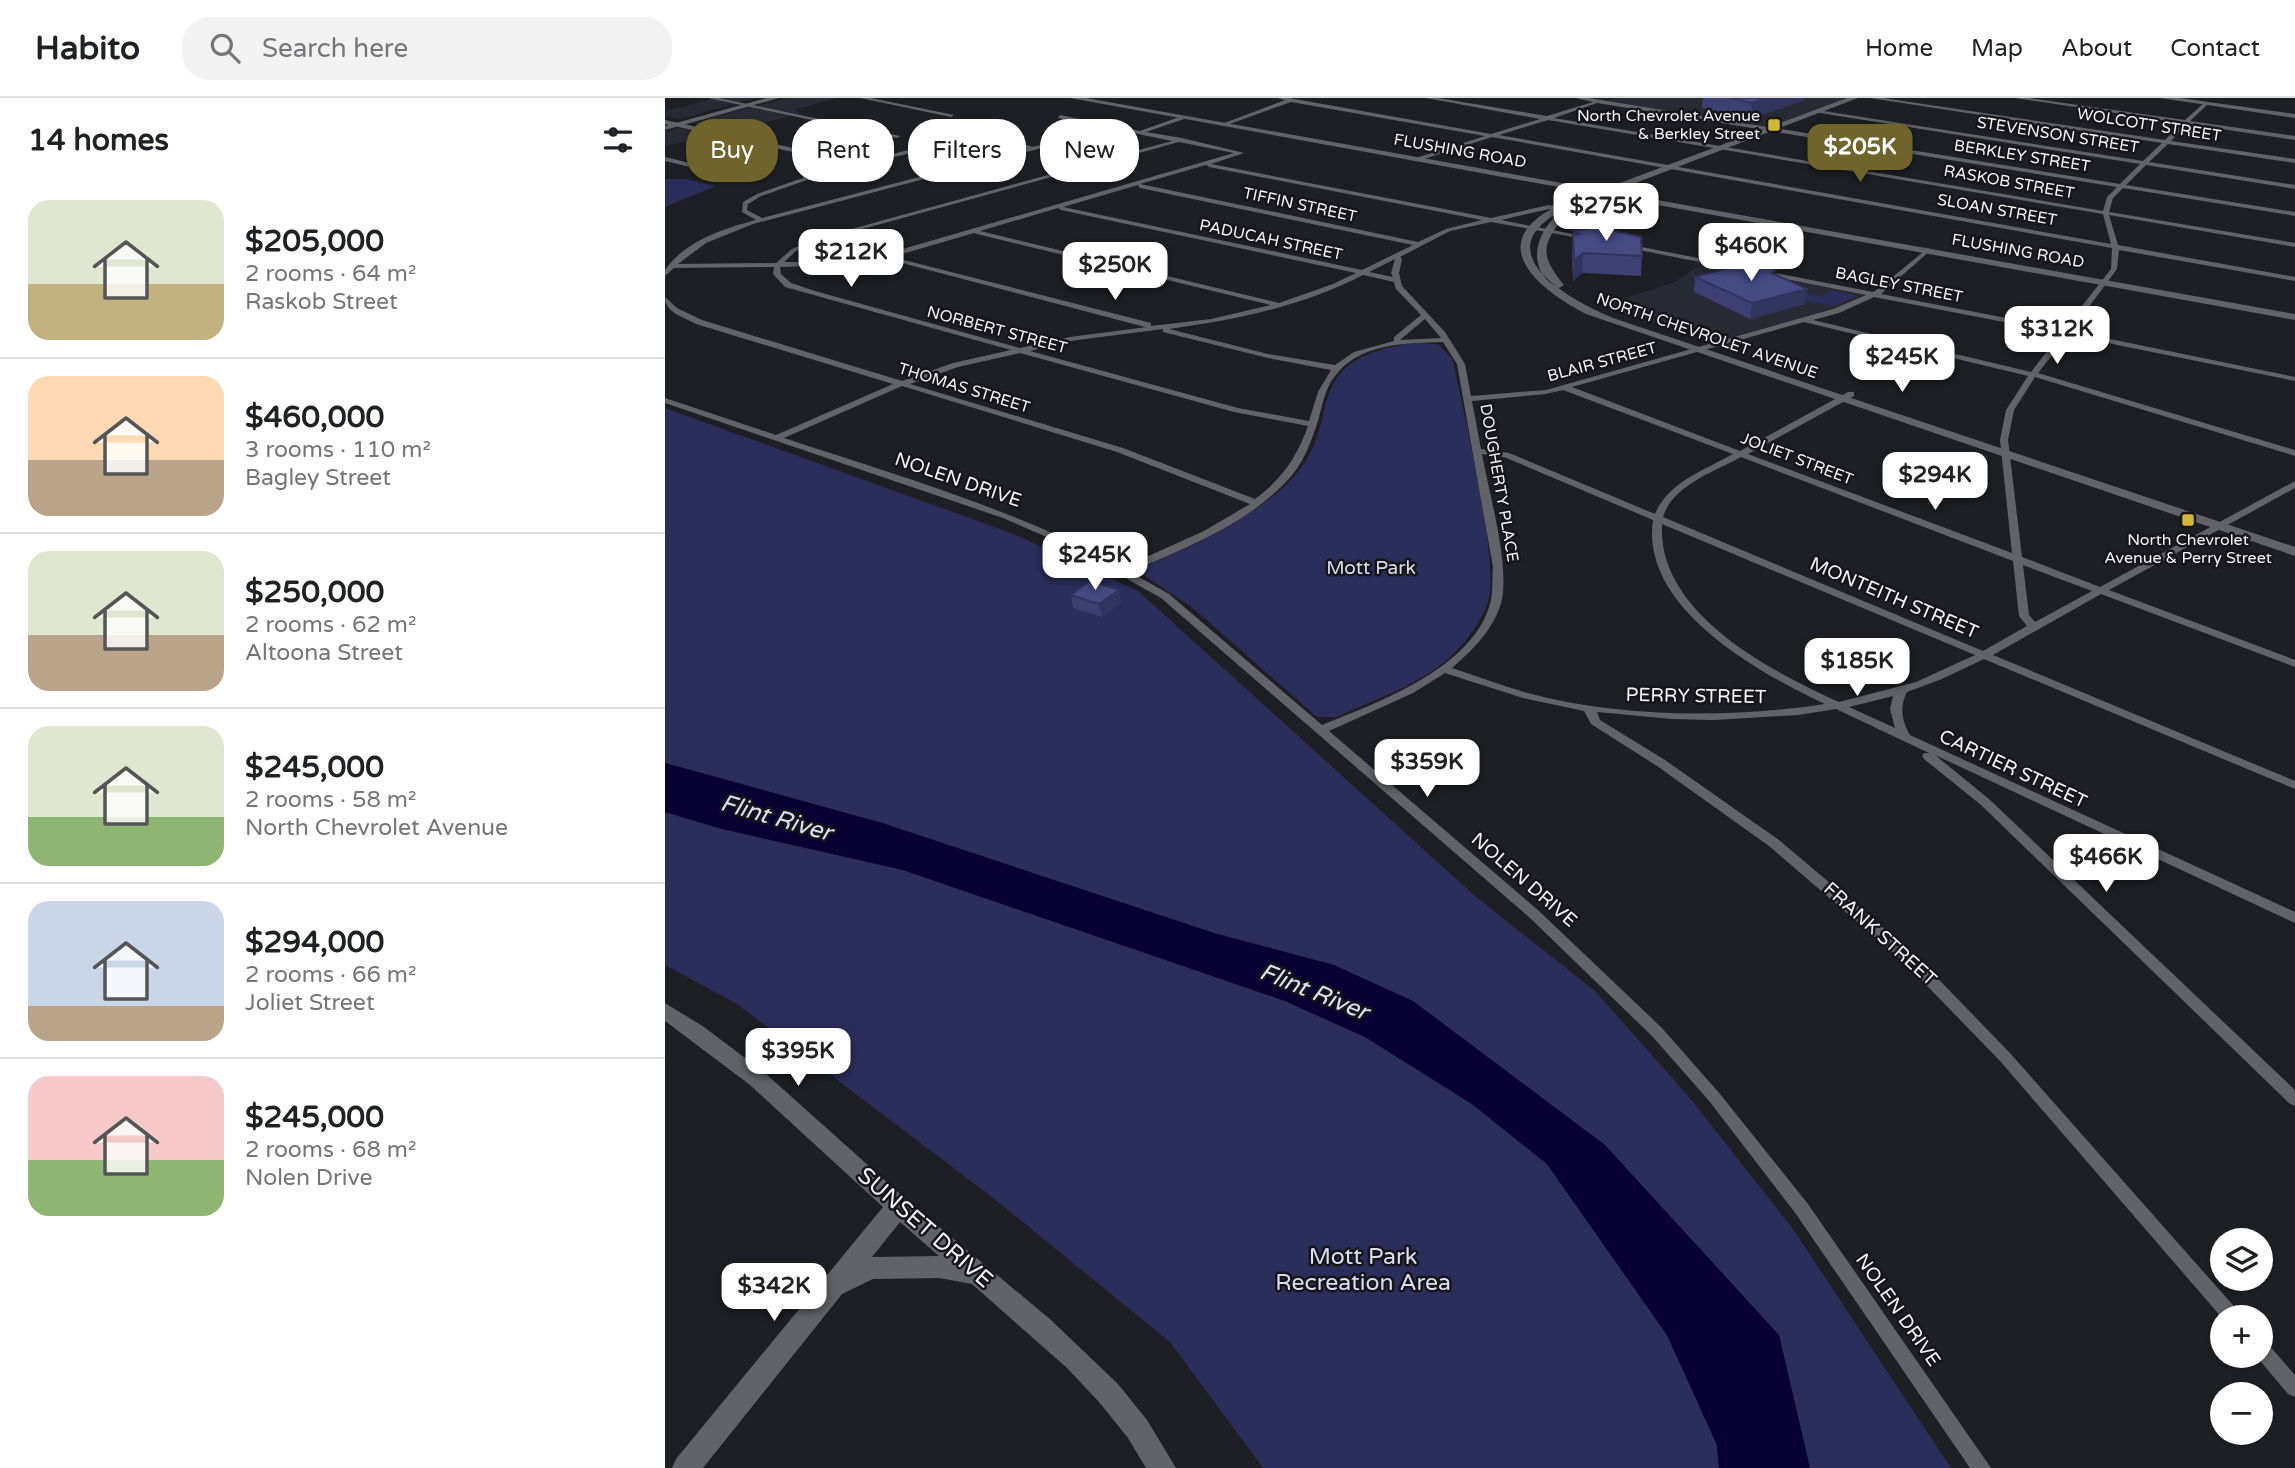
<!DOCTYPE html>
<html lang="en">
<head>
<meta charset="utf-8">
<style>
	:root { --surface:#fff; --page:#f2f2f2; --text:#202124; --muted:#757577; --line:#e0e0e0; --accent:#6f642c }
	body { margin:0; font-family:"Varela Round",sans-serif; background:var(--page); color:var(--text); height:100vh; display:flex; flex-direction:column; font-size:26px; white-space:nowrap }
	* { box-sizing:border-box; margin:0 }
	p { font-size:23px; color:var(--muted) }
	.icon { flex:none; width:38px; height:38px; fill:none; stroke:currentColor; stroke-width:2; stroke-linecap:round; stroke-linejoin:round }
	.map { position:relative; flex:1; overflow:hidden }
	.details { display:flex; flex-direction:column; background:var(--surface); width:665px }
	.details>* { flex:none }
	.hud { position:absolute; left:21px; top:21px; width:665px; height:63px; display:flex; gap:14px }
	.fabs { position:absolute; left:1545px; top:1130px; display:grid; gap:14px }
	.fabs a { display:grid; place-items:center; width:63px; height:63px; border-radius:50%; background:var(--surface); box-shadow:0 2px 5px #0004; font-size:35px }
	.price { position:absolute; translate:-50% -60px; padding:0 16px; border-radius:14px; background:#fff; color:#222; font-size:23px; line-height:46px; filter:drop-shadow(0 2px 4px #0008) }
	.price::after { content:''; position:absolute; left:50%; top:42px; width:21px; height:16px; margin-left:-10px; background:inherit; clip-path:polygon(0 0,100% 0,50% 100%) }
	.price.current { background:var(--accent); color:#fff }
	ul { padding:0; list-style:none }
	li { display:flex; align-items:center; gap:21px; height:175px; padding:0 28px }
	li+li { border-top:2px solid var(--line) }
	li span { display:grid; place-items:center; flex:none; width:196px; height:140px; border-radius:21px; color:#555 }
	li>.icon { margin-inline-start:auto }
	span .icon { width:84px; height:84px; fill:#fffc; stroke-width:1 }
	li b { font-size:30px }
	h2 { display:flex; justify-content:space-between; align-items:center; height:84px; padding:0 28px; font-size:30px }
	.tag { padding:0 24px; border-radius:28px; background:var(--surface); box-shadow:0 2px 5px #0004; font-size:24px; line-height:63px }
	.tag.current { background:var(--accent); color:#fff }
	header { display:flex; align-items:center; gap:42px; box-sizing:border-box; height:98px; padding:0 35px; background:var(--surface); border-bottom:2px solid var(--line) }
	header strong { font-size:33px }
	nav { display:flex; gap:38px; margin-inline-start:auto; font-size:24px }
	.search { width:490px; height:63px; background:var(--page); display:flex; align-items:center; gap:18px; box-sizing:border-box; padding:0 24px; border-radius:28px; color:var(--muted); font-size:26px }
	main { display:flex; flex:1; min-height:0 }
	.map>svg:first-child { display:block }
	.built { fill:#282a34 }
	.green { fill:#2a2e5a }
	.water { fill:#080032 }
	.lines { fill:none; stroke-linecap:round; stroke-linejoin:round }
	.street { fill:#626369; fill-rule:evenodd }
	.secondary { fill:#626369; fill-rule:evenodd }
	.wall { fill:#3c4072 }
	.shaded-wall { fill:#31345c }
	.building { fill:#464b84; stroke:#31345c; stroke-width:2 }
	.poi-dot { fill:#d0b736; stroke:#15151a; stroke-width:2.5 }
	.labels { text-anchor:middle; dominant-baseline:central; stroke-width:5; stroke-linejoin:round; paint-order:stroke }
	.far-poi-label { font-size:16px; fill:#f4f4f8; stroke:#15151a; text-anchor:end }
	.far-street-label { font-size:16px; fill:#f4f4f8; stroke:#15151a }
	.street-label { font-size:19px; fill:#f4f4f8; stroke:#15151a }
	.park-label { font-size:19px; fill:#daddef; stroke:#15151a }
	.near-street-label { font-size:23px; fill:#f4f4f8; stroke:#15151a }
	.near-park-label { font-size:23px; fill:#daddef; stroke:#15151a }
	.near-water-label { font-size:24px; font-style:italic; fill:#dde0f2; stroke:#15151a }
</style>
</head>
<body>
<header>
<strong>Habito</strong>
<div class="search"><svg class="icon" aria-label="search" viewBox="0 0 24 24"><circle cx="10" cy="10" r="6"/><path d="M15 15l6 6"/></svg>Search here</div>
<nav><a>Home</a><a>Map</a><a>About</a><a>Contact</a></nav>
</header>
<main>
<section class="details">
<h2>14 homes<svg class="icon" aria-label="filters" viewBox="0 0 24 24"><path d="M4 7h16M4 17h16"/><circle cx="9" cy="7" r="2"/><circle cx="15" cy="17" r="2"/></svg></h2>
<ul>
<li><span style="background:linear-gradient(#dfe7d0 60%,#c2b280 0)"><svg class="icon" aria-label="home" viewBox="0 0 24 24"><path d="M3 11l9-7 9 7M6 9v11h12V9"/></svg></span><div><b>$205,000</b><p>2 rooms · 64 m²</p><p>Raskob Street</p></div></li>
<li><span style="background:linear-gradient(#ffd9b3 60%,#b9a48a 0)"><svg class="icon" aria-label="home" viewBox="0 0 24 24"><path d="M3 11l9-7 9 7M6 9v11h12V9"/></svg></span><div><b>$460,000</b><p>3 rooms · 110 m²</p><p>Bagley Street</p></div></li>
<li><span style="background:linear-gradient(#dfe7d0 60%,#b9a48a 0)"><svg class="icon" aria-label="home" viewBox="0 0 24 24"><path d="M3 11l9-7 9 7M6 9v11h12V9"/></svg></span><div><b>$250,000</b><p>2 rooms · 62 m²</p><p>Altoona Street</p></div></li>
<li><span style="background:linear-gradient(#dfe7d0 65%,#8fb573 0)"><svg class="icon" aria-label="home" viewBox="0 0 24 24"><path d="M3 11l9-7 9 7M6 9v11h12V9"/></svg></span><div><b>$245,000</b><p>2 rooms · 58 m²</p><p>North Chevrolet Avenue</p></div></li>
<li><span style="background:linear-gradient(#c9d6e8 75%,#b9a48a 0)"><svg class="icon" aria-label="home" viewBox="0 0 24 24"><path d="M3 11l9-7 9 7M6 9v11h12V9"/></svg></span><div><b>$294,000</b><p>2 rooms · 66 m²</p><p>Joliet Street</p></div></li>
<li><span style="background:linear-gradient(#f6c9c9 60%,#8fb573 0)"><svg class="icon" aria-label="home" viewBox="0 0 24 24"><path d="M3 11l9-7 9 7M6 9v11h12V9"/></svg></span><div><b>$245,000</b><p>2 rooms · 68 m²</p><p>Nolen Drive</p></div></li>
</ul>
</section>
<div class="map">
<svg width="1630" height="1370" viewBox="0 0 1630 1370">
	<rect width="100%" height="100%" fill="#1e1f24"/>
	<!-- built -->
	<path class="built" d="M51 0H92L14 21 0 18V13Z
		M122 0H171L130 12 137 15 69 33 28 25Z
		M951 0H1183L1104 29 943 3Z
		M14 30 48 37 0 48V34Z
		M1031 163 1195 196 1199 197 1165 212 1046 245 936 208 1010 184 1033 168 1027 166Z"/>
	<!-- green -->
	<path class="green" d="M0 81H21L51 88 0 109Z
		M1167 192 1193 198 1169 208 1139 203 1140 194 1156 198Z
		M754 244 774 247 788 262C797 309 836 467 823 504 816 524 800 546 784 560 756 586 706 603 671 619H652L529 511 474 474C488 462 509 456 526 448 561 431 592 413 621 387 688 324 622 262 754 244Z
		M0 310 346 435 473 493 810 798 930 893 1024 999 1128 1131 1286 1370H1145L1114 1237 669 867 549 835 217 725 0 665Z
		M0 714 57 731 238 772 620 903 700 939 807 1006 882 1066 1002 1237 1052 1347 1054 1370H598L505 1244 327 1099 72 906 0 867Z"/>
	<!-- water -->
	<path class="water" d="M0 665 217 725 549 835 669 867 748 903 940 1047 1114 1237 1145 1370H1054L1052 1347 1002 1237 882 1066 807 1006 700 939 620 903 238 772 57 731 0 714Z"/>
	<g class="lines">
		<!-- street -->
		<path class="street" d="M43 0H54L235 38 232 40Z
			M195 0H206L289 17 286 19Z
			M612 0H624L826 36 875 21 761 0H773L882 18 928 4 911 0H924L1455 86 1475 66 1149 14 1152 12 1478 63 1497 45 1205 0H1218L1500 42 1517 25 1350 0H1364L1520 22 1540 4 1542 7 1525 23 1630 38V42L1523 26 1506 43 1630 61V65L1503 46 1484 64 1630 87V91L1481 67 1461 87 1630 114V118L1458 90 1448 100 1444 114 1630 145V149L1444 117 1453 147 1630 179V183L1454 152 1452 171 1406 233 1630 279V283L1403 237 1373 275 1630 352V358L1370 279 1349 312 1343 342 1357 459 1435 489 1630 383V390L1444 492 1630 562V569L1436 496 1328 557 1630 683V691L1319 561 1277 581 1242 594C1234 609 1237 623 1245 637L1630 814V825L1270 657 1324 701 1630 992V1008L1625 1006 1316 707 1259 661 1257 658 1259 655H1264L1171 611 1133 617 1049 622 1007 621 932 614 935 622 1000 662 1114 742 1249 856 1345 955 1574 1214 1577 1220 1558 1221 1335 963 1239 864 1104 748 992 668 926 626 919 613 858 600 780 575 748 595 664 633 874 813 997 930 1055 996 1143 1106 1326 1370H1305L1131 1116 1045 1004 987 938 864 819 496 500 407 450 338 420 0 305V300L111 337 228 286 31 226C19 219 0 215 0 199L12 210 37 222 237 283 288 265 346 252 120 189 108 176 109 169 9 170 0 178V172C19 144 59 130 91 122L77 114 78 104 92 96 155 74 312 35 328 36 368 49 442 30 393 20 395 17 475 33 517 18 519 21 481 34 517 40 579 55 546 66 826 120 884 107 910 111V113L908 114 884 111 836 122 923 139 926 141 925 142 826 124 785 133 735 159 737 161 734 175 737 188 780 234 800 266 806 298 881 292 1168 211 1201 197 959 149V147L961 146 1208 194 1213 191 1263 150 1265 151V153L1216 196 1399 231 1446 171 1447 150 827 39 753 63 751 60 820 38 626 4 559 28 554 27 620 2ZM932 5 1452 89 1442 99 1438 113 889 20ZM883 22 1438 116 1446 146 834 37ZM449 31 507 43 150 141 127 151 111 165 13 166 41 145 88 126ZM312 39 327 40 362 51 97 120 82 112 83 106 96 98 159 76ZM514 44 569 55 224 155 153 164H119L131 153 154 143ZM541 67 544 69 817 122 781 131 753 144 475 86ZM473 87 475 90 748 147 697 172 398 109ZM393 110 396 112 691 175 668 186 614 205 315 133ZM309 135 312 136 606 207 546 221 486 228V225L227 159ZM218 160 480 229H482L405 239 355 250 150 193 126 185 116 176 115 169 153 168ZM730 161 726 175 728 179 704 174ZM698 177 729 184 731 191 756 217 729 239V243L689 254 670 267 603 256 504 231C571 222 638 208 698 177ZM1209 199 1396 235 1366 274 1148 222 1174 215ZM760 221 776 240 735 242ZM1139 224 1363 278 1341 312 1335 342 1347 455 1083 356 1189 298V294H1183L1075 353 907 289ZM498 231V234L603 260 666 272 653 294 644 323 573 310 365 253 405 243ZM778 244 792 266 828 469C827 479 828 492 826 502 811 569 714 604 657 627L504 496 465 474C520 450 579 428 621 384 638 367 646 344 653 323 657 308 660 290 670 278 694 245 742 245 778 244ZM355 255 569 314 643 328C632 359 617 381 590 401L458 350 245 286 293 269ZM237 288 452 354 585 406 539 433 457 470C351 411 234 378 119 340ZM898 292 1068 356C1040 372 1003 384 990 416L844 355 816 351 807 303 881 296ZM817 356 839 359 988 422C975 510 1094 575 1160 606 1067 620 954 620 863 595 837 588 812 578 787 570 808 552 831 529 837 501 844 464 824 395 817 356ZM1076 359 1348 463 1354 518 1362 528 1318 553 998 419C1008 387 1049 374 1076 359ZM997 426 1310 557 1251 584 1174 604C1106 573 992 515 997 426ZM1358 467 1427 493 1370 524 1364 517ZM1228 598 1225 611 1230 630 1184 609Z
			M0 22 151 55 154 57 151 59 0 26Z
			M0 59 65 75 66 76 63 78 0 63Z
			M1596 1243 1602 1245 1630 1277V1299L1623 1296 1591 1258H1596Z"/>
		<!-- secondary -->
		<path class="secondary" d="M102 0H114L0 32V28Z
			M405 0H421L936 92 1182 0H1193L947 94 1630 216V222L937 97C924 102 909 106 896 113 819 155 905 202 948 220L1630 449V458L921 216C876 193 817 147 890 109 901 103 915 100 926 95Z
			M1495 0H1515L1630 16V20Z
			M889 120 897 122C874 149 878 161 899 187L894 190C863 175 868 141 889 120Z
			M0 905 39 929 100 975 243 1103 386 1222 453 1286 482 1322 511 1370H481L463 1340 434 1304 402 1270 307 1186 274 1180 208 1181 177 1196 38 1370H7L11 1361 218 1109 85 987 0 923ZM235 1124 274 1158 207 1159Z"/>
	</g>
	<!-- wall -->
	<path class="wall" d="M1038 0H1139V2L1086 21 1037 10Z
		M908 133 977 158 976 178 917 175 908 183 907 157Z
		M1111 177 1140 206 1085 221 1029 194 1030 179Z
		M454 492 456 505 437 519 408 510 406 497Z"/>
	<!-- shaded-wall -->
	<path class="shaded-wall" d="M1101 0H1139V2L1086 21 1087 5Z
		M918 155 917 175 908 183 909 163Z
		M1142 191 1140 206 1085 221 1087 205Z
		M454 492 456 505 437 519 434 506Z"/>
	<!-- building -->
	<path class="building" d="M1065 0H1101L1087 5Z
		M933 129 976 139 977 158 918 155 909 163 908 137 914 136 908 133Z
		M1089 167 1112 171 1107 175 1142 191 1087 205 1030 179 1071 168Z
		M425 483 454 492 434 506 406 497Z"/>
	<!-- markers -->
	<g class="poi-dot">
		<rect x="1102" y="20" width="14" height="14" rx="3.5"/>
		<rect x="1516" y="415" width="14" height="14" rx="3.5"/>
	</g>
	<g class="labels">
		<!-- far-poi labels -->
		<g class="far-poi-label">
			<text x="1095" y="18">North Chevrolet Avenue<tspan x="1095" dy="18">&amp; Berkley Street</tspan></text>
			<text x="1523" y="442" text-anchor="middle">North Chevrolet<tspan x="1523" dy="18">Avenue &amp; Perry Street</tspan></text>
		</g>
		<!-- far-street labels -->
		<g class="far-street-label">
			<text transform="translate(1484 27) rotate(9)">WOLCOTT STREET</text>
			<text transform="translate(1393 37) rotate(9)">STEVENSON STREET</text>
			<text transform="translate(795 53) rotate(10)">FLUSHING ROAD</text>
			<text transform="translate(1357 58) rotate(9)">BERKLEY STREET</text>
			<text transform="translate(1344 84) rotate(10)">RASKOB STREET</text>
			<text transform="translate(635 107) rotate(12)">TIFFIN STREET</text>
			<text transform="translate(1332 112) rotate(10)">SLOAN STREET</text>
			<text transform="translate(606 142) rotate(12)">PADUCAH STREET</text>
			<text transform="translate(1353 153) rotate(10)">FLUSHING ROAD</text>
			<text transform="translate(1234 187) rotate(11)">BAGLEY STREET</text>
			<text transform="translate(332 232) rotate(15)">NORBERT STREET</text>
			<text transform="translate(1042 238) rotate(19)">NORTH CHEVROLET AVENUE</text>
			<text transform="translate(937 264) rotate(-15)">BLAIR STREET</text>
			<text transform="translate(299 290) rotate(17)">THOMAS STREET</text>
			<text transform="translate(1132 361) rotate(21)">JOLIET STREET</text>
			<text transform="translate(834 385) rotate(80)">DOUGHERTY PLACE</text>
		</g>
		<!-- street labels -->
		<g class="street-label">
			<text transform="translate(293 382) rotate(19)">NOLEN DRIVE</text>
			<text transform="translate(1229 500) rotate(23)">MONTEITH STREET</text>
			<text transform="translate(1031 598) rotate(1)">PERRY STREET</text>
			<text transform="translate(1348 671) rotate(25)">CARTIER STREET</text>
			<text transform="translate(859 782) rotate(41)">NOLEN DRIVE</text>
			<text transform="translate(1215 836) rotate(42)">FRANK STREET</text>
			<text transform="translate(1233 1212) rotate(55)">NOLEN DRIVE</text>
		</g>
		<!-- park labels -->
		<g class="park-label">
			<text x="706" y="470">Mott Park</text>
		</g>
		<!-- near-street labels -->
		<g class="near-street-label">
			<text transform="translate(260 1130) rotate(41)">SUNSET DRIVE</text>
		</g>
		<!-- near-park labels -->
		<g class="near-park-label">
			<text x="698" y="1159">Mott Park<tspan x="698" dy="26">Recreation Area</tspan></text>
		</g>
		<!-- near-water labels -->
		<g class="near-water-label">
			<text transform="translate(111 720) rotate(16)">Flint River</text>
			<text transform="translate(649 894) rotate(22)">Flint River</text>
		</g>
	</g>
</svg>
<div class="fabs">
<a><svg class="icon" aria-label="layers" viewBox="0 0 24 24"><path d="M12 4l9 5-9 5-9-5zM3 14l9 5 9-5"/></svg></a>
<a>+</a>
<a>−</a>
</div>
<b class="price current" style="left:1195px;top:86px">$205K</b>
<b class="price" style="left:941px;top:145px">$275K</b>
<b class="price" style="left:1086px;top:185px">$460K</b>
<b class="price" style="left:186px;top:191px">$212K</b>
<b class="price" style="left:450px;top:204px">$250K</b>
<b class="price" style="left:1392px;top:268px">$312K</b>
<b class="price" style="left:1237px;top:296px">$245K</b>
<b class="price" style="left:1270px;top:414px">$294K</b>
<b class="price" style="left:430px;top:494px">$245K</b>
<b class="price" style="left:1192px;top:600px">$185K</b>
<b class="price" style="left:762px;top:701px">$359K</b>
<b class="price" style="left:1441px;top:796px">$466K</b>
<b class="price" style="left:133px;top:990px">$395K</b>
<b class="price" style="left:109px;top:1225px">$342K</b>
<div class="hud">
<a class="tag current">Buy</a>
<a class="tag">Rent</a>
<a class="tag">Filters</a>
<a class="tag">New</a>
</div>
</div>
</main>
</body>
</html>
